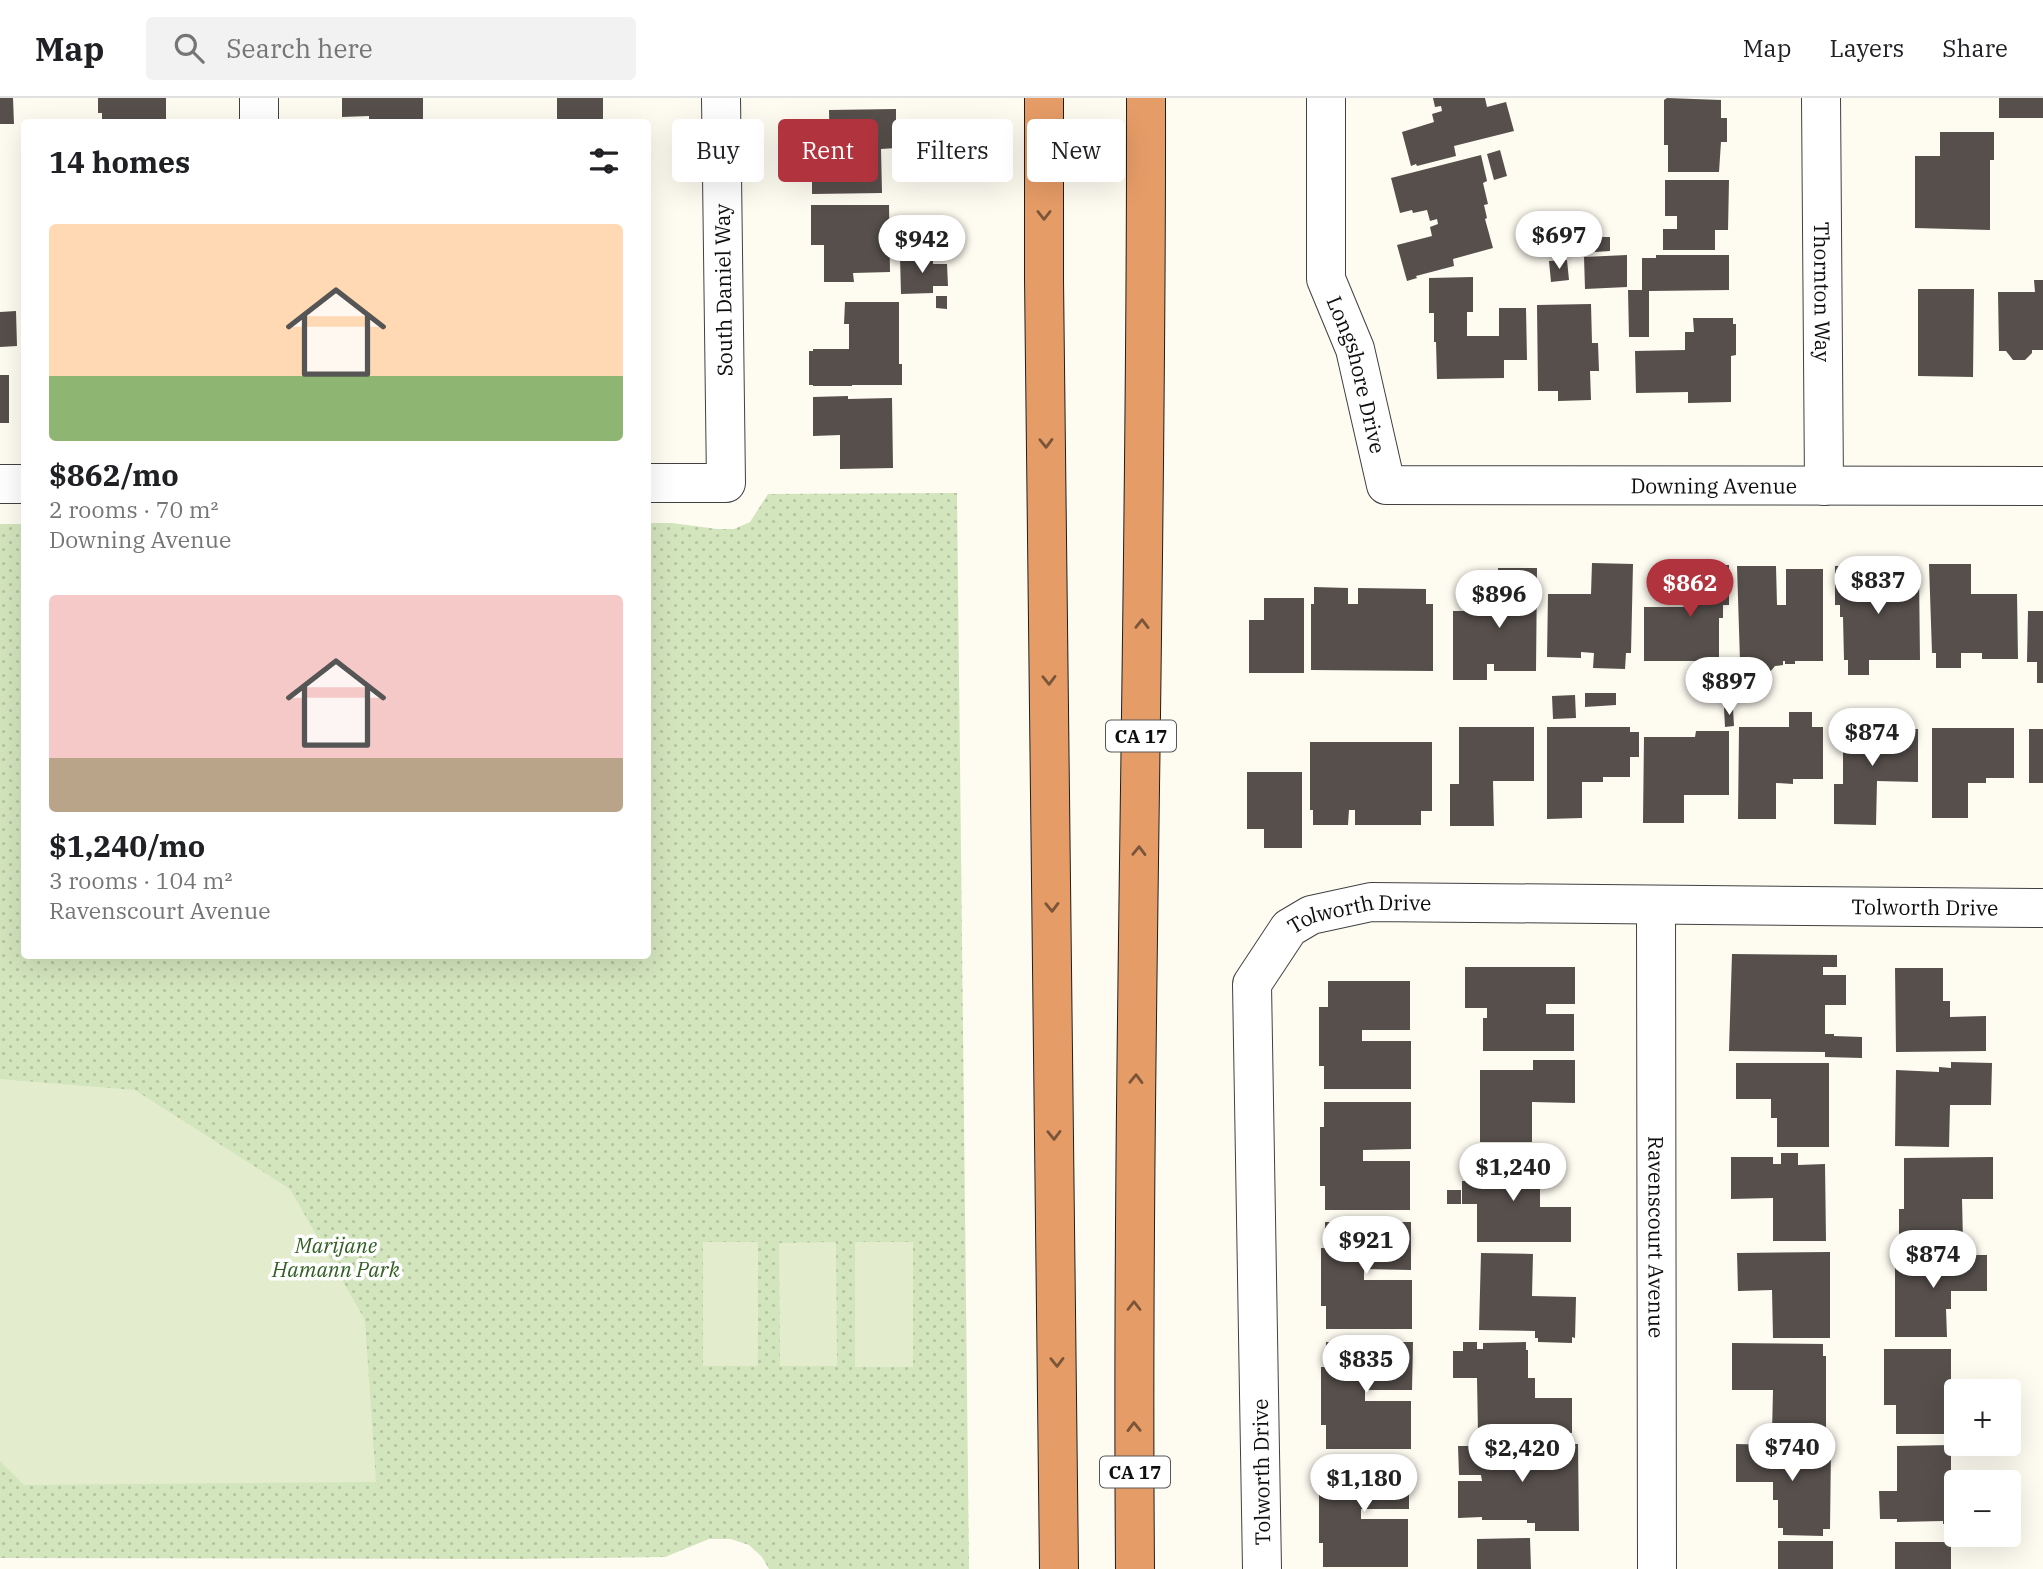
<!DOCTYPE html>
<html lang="en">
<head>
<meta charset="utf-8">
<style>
	:root { --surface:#fff; --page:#f2f2f2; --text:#202124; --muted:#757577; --line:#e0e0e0; --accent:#b1333d }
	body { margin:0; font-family:"IBM Plex Serif",serif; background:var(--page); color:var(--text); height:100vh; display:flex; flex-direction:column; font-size:26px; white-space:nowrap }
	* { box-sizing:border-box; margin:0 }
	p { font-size:23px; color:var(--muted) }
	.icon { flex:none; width:38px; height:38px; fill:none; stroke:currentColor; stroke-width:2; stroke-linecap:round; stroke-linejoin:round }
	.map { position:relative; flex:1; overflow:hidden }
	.drawer { position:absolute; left:21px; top:21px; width:630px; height:840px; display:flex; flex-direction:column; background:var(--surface); border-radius:7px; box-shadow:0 7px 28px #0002 }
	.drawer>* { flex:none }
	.hud { position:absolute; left:672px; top:21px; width:665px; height:63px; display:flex; gap:14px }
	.tools { position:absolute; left:1944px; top:1281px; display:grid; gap:14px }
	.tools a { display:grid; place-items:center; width:77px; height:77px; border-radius:7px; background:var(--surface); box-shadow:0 7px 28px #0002; font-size:35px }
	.price { position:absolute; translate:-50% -60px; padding:0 16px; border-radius:24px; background:#fff; color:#222; font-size:23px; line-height:46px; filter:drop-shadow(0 2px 4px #0008) }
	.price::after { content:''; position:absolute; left:50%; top:42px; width:21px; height:16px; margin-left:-10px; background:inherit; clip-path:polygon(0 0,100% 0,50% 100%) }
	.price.active { background:var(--accent); color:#fff }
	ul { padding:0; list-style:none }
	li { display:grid; align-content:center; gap:14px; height:371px; padding:0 28px }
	li span { display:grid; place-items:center; height:217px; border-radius:7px; color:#555 }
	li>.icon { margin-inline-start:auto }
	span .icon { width:126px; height:126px; fill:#fffc; stroke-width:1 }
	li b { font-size:30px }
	h2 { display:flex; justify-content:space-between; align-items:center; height:84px; padding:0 28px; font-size:30px }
	.chip { padding:0 24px; border-radius:7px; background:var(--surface); box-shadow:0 7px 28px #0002; font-size:24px; line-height:63px }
	.chip.active { background:var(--accent); color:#fff }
	header { display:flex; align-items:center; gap:42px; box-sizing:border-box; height:98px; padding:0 35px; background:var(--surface); border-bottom:2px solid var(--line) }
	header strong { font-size:33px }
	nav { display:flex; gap:38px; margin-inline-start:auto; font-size:24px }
	.search { width:490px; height:63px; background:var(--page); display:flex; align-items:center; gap:18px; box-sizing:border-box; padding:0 24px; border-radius:7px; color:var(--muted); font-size:26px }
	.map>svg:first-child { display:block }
	.grass { fill:url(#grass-dots) }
	.pitch { fill:#e3edce }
	.building { fill:#564f4c }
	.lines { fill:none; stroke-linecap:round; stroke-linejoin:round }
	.minor-casing { stroke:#414141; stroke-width:40 }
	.motorway-casing { stroke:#1f1f1f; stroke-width:40 }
	.minor { stroke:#fff; stroke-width:38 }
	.motorway { stroke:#e69c66; stroke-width:38 }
	.oneway { stroke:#7a553a }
	.labels { text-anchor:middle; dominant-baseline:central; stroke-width:7; stroke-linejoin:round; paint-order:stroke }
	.shield { fill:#fff; stroke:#565656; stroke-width:2 }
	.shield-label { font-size:19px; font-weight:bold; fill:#0e0e0e }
	.street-label { font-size:21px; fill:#0e0e0e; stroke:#fff }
	.park-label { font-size:21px; font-style:italic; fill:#336024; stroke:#fff }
</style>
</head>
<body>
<header>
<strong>Map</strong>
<div class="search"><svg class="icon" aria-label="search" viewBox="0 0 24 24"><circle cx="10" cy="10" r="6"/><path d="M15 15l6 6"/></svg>Search here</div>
<nav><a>Map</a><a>Layers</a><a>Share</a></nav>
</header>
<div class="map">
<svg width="2043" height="1471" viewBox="0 0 2043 1471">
	<defs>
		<pattern id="grass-dots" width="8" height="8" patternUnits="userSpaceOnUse" patternTransform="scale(1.75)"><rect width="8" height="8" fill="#d3e5bd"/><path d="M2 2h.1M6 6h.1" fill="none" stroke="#b4c3a1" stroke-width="1.8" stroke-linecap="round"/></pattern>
	</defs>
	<rect width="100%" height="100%" fill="#fefbf1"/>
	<!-- grass -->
	<path class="grass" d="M957 395 969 1471H769L762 1459 749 1447 731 1441H709L665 1459 520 1461 0 1460V426H24V858H648V425H672L717 431H734L750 424 768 396Z"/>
	<!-- pitch -->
	<path class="pitch" d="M0 981 135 992 290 1091 365 1222 376 1384 24 1387 0 1363Z
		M703 1144H758V1268H703Z
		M836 1144 837 1268H780L779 1145Z
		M855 1144H913V1269H855Z"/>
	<!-- building -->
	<path class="building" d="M0 0H13L14 26H0Z
		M98 0H166V24H102V15H98Z
		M342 0H423V24H369V18L342 19Z
		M557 0H603V24H557Z
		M1433 0H1485L1487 9 1506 4 1514 33 1454 48 1456 58 1417 68 1416 66 1411 68 1402 34 1434 24 1432 16 1442 13 1441 8 1435 9Z
		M1667 0 1721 2V20H1727V44H1721L1719 74H1668V47H1664V2Z
		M1999 0H2043V20H1999Z
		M896 11V50L881 51 882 95 812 96V61H830L829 12Z
		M1940 34H1994V62H1990V132L1915 130V58H1940Z
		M1500 52 1507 78 1494 82 1487 56Z
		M1481 57 1487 83 1483 85 1488 106 1484 107 1487 120 1485 121 1493 150 1453 161 1454 168 1416 178 1417 180 1407 183 1397 147 1432 138 1430 129 1438 126 1437 121 1430 123 1427 112 1413 115 1412 112 1400 115 1391 80Z
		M1665 82H1729L1728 132H1715V152H1663V131H1677V118H1665Z
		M811 107H889L890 174 853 175 854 184H824V147H811Z
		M1595 139H1610V153L1595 154Z
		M1573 141V157L1534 158V142Z
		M1627 157V189L1585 191 1584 159Z
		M1656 157H1729V192L1649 193V239H1629L1628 192H1642V160H1656Z
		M900 159H933V166H947L948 188H933V195L901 196Z
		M1567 162 1569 182 1551 184 1549 163Z
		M1473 179V214H1467V238H1499V210H1526L1527 262H1504V280L1437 281 1436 244H1434V215H1429V180Z
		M2034 182H2043V252H2032V255L2025 262H2013L2006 253H1999L1998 194H2035Z
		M1918 191H1974L1973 279 1918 278Z
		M936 198H947V211L936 210Z
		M845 204H899V266H902V287H852V288H813V287H809V253H813V251H849V226H844Z
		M1591 206 1592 245H1598L1599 273H1590L1591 302 1558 303V293H1538L1537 207Z
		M16 213 17 248 0 249V214Z
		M1693 220H1733V226H1736V257L1731 258V304L1688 305V294L1636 295 1635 253 1685 252V234H1694Z
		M0 277H9V325H0Z
		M848 298V301L892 300 893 370 840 371V337L813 338V299Z
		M1592 465 1633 466 1631 555H1626L1625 571 1593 570 1594 555 1581 554V560L1547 559 1548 496H1591Z
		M1929 466H1971V496H2017L2018 561H1982V555H1961V570H1936V555H1932Z
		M1686 467H1729V507H1723V520H1719V563H1644V509H1686Z
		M1877 467V475H1919L1920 562H1869V577H1848V562H1844L1843 519H1840V507H1835V468Z
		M1737 468H1776L1777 507H1786V471H1823V563H1795V566H1785V563H1783V567L1775 568 1769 575 1760 577H1755L1750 573V563H1740Z
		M1498 470H1537L1536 573H1494V566H1487V582H1453V513H1482V507H1499Z
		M1314 489 1348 490V506H1358V490L1426 491V506H1433V573L1311 572V506H1314Z
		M1264 500H1304V575H1249V522H1264Z
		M2028 513H2043V585H2037V564H2027Z
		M1585 595H1616V607L1585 609Z
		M1575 597 1576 620 1553 621 1552 598Z
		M1724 610H1733L1734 628 1725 629Z
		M1789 614H1812V629H1823V681H1793V686L1776 685V721H1738L1739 629H1789Z
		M1845 616H1867V631H1918V684L1877 683 1876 727 1834 726V686H1843V631H1845Z
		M1459 629H1534V683H1493L1494 728H1450V686H1459Z
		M1547 629H1630V634H1639V659H1630V679H1603V684H1582V720L1547 721Z
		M1932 630H2014V680H1986V685H1968V720H1932Z
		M2029 631H2043V685H2029Z
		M1696 633H1729V697H1684V725H1643L1644 639H1695Z
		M1310 644H1432V713H1421V727H1355V712H1349L1348 727H1313V712H1310Z
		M1247 674H1302V750H1264V731H1247Z
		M1732 856 1837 857V869H1823V877H1846V907H1825V936H1834V938L1862 939V960L1825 959V954L1729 953Z
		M1465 869H1575V906H1546V916H1574V953H1483V920H1487V910H1465Z
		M1895 870H1943V903H1950V919L1986 918V953L1896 954Z
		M1328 883H1410V932H1362V943H1411V991H1324V968H1319V909H1328Z
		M1533 962H1575V1005L1532 1004V1044H1480V972H1533Z
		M1951 964 1992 965 1991 1007H1950L1949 1049 1895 1048 1896 972 1939 974V969L1951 970Z
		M1736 965H1829V1049H1777V1020H1771V1001H1736Z
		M1324 1004H1411V1051L1363 1052V1063H1410V1112H1325V1088H1320V1029H1324Z
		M1781 1055H1798V1067L1825 1066 1826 1143H1773V1100L1731 1101V1059H1773V1066H1781Z
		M1479 1059 1540 1060V1109H1571V1144H1477V1106H1462V1083H1471V1068H1466V1061H1479Z
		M1993 1059V1101H1962L1963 1143H1919V1150H1899V1111H1904V1060Z
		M1447 1092H1461V1106H1447Z
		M1325 1124H1411V1172L1364 1171V1182H1412V1231H1326V1208H1321V1150H1325Z
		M1830 1154V1240H1773L1772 1192 1738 1193 1737 1155Z
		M1481 1155 1533 1156 1532 1198 1576 1199 1575 1240 1572 1239V1245L1538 1244V1240H1535V1233L1479 1232Z
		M1895 1157H1987V1193H1951V1211H1946L1947 1239H1895Z
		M1326 1244H1413L1412 1292H1365V1303H1411V1351H1326V1327H1321V1269H1326Z
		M1463 1244H1477V1251H1483V1245L1526 1244V1252H1528V1280H1535V1300H1572V1335H1568V1341L1526 1342V1335H1506V1341H1482V1335H1478L1477 1280H1453V1253H1463Z
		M1732 1245 1823 1246V1258H1826V1336L1772 1335 1773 1292H1732Z
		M1884 1251H1951V1299H1956V1336H1896V1307H1884Z
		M1482 1346H1578L1579 1433H1535V1425H1527V1422H1482V1419L1458 1420V1383H1482L1481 1377H1459L1458 1348H1482Z
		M1736 1346 1831 1348 1830 1431H1823V1438L1783 1437V1430H1778V1402H1773V1384H1736Z
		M1951 1347V1388H1956V1433H1951V1426H1943V1423L1897 1424V1421H1880L1879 1393H1897V1348Z
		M1323 1363H1409V1411H1361V1421H1408V1469H1323V1445H1319V1387H1323Z
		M1530 1440 1531 1471H1477V1441Z
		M1778 1443H1833V1471H1778Z
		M1895 1444H1951V1471H1895Z"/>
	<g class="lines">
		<!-- minor casing -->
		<g class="minor-casing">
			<g id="minor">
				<path d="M259 0V24"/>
				<path id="s1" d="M1326 0V181L1355 251 1386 387 2043 388"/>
				<path id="s2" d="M1821 0 1824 388"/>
				<path d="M648 385H726L721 0"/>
				<path d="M0 386H24"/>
				<path id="s3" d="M1656 807 1657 1471"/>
				<path id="s4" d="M1262 1471 1252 886 1289 830 1311 817 1371 804 2043 810"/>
			</g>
		</g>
		<!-- motorway casing -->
		<g class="motorway-casing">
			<path id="motorway" d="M1044 0V181L1059 1471
				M1135 1471C1131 981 1147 490 1146 0"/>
		</g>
		<!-- minor -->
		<use href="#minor" class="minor"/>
		<!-- motorway -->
		<use href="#motorway" class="motorway"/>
	</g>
	<!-- one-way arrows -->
	<defs><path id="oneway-chevron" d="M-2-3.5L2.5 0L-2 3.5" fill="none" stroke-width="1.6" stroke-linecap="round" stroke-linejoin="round" transform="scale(1.75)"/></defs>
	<g class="oneway">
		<use href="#oneway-chevron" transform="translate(1044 117) rotate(90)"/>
		<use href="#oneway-chevron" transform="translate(1046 345) rotate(89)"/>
		<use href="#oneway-chevron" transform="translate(1142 526) rotate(-89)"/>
		<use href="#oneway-chevron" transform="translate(1049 582) rotate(89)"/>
		<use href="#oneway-chevron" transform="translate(1139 753) rotate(-89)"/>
		<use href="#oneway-chevron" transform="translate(1052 809) rotate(89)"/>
		<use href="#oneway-chevron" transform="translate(1136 981) rotate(-89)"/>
		<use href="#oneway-chevron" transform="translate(1054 1037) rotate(89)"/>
		<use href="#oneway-chevron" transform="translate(1134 1208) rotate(-90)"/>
		<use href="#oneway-chevron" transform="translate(1057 1264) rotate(89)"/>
		<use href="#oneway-chevron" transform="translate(1134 1329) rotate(-91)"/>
	</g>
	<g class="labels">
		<!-- shield labels -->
		<g class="shield">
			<rect x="1106" y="622.5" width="70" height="31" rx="5"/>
			<rect x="1100" y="1358.5" width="70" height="31" rx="5"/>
		</g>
		<g class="shield-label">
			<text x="1141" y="638">CA 17</text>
			<text x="1135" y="1374">CA 17</text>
		</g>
		<!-- street labels -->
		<g class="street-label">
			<text transform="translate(723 192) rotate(-91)">South Daniel Way</text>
			<text stroke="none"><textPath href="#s2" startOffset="194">Thornton Way</textPath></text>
			<text stroke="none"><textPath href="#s1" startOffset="282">Longshore Drive</textPath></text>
			<text stroke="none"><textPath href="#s1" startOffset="724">Downing Avenue</textPath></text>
			<text stroke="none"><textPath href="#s4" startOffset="1293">Tolworth Drive</textPath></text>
			<text stroke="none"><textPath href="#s4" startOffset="726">Tolworth Drive</textPath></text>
			<text stroke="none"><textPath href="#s3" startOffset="332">Ravenscourt Avenue</textPath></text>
			<text transform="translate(1261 1374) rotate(-91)">Tolworth Drive</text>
		</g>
		<!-- park labels -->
		<g class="park-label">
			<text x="336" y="1147">Marijane<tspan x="336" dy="24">Hamann Park</tspan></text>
		</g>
	</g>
</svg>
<div class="tools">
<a>+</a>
<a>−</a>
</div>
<b class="price" style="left:1559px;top:173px">$697</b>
<b class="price" style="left:922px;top:177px">$942</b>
<b class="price" style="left:1878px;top:518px">$837</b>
<b class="price active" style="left:1690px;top:521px">$862</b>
<b class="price" style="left:1499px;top:532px">$896</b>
<b class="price" style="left:1729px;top:619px">$897</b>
<b class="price" style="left:1872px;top:670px">$874</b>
<b class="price" style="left:1513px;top:1105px">$1,240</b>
<b class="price" style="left:1366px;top:1178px">$921</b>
<b class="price" style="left:1933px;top:1192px">$874</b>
<b class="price" style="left:1366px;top:1297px">$835</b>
<b class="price" style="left:1792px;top:1385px">$740</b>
<b class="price" style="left:1522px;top:1386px">$2,420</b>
<b class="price" style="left:1364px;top:1416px">$1,180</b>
<div class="hud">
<a class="chip">Buy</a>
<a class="chip active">Rent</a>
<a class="chip">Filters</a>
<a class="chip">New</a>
</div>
<section class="drawer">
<h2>14 homes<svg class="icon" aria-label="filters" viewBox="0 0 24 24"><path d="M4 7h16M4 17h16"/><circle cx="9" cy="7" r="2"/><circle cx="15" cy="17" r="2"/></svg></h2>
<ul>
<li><span style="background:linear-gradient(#ffd9b3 70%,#8fb573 0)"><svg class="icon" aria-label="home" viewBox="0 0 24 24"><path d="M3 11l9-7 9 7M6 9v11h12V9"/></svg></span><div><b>$862/mo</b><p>2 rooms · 70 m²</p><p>Downing Avenue</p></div></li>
<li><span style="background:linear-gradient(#f6c9c9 75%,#b9a48a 0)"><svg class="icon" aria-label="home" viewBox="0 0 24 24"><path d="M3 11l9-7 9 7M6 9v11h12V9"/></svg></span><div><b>$1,240/mo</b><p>3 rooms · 104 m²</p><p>Ravenscourt Avenue</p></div></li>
</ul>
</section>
</div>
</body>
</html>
